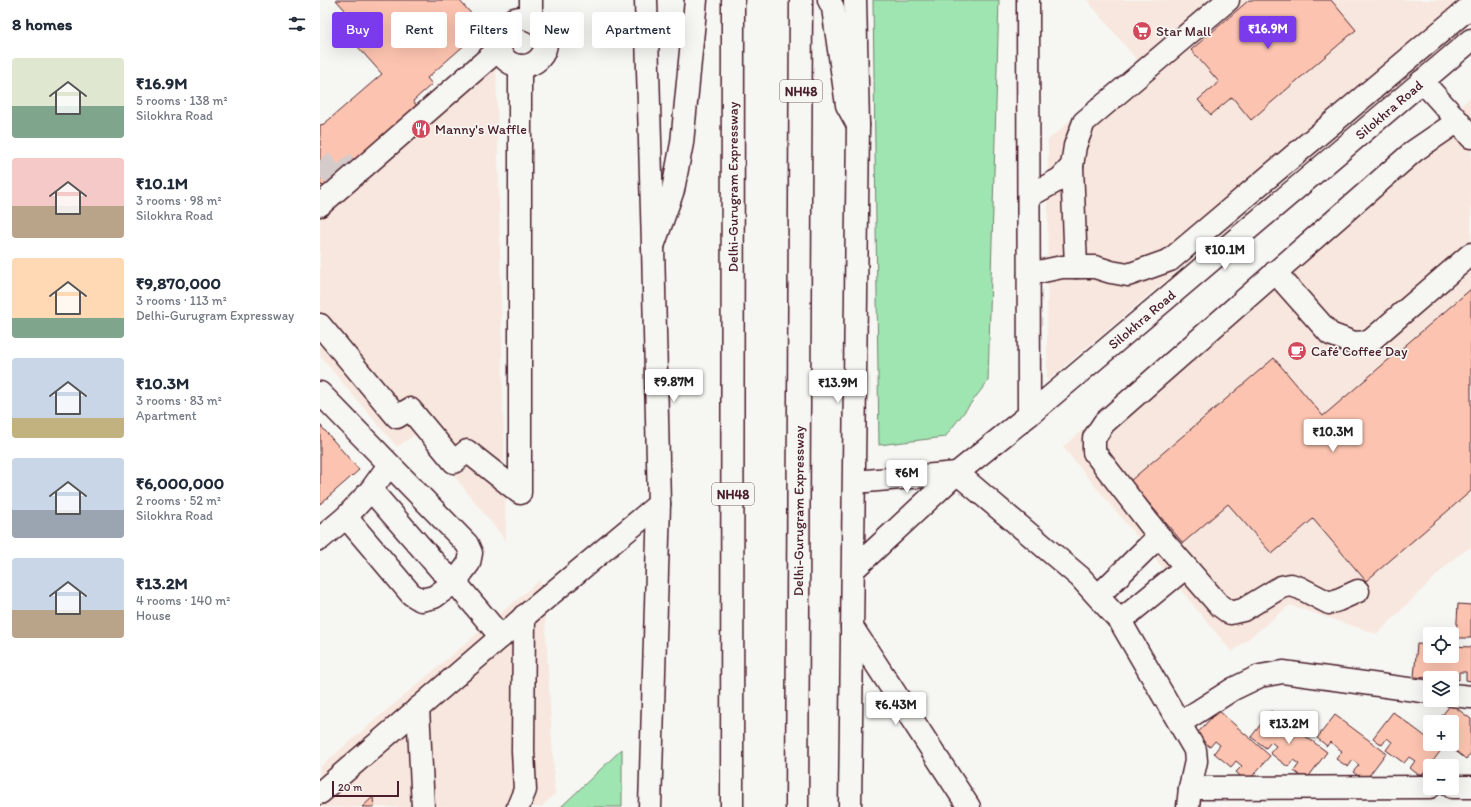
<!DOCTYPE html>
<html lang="en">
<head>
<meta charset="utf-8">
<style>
	:root { --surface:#fff; --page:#f2f2f3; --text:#1f2937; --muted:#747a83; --accent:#7c3aed }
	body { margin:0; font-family:Itim,sans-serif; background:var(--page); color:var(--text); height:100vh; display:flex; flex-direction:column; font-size:15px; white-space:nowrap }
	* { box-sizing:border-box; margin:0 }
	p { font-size:13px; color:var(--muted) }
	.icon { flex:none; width:22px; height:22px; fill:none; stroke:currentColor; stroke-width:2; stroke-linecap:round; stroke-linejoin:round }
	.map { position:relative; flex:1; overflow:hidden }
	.panel { display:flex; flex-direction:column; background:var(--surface); width:320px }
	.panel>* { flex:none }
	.guide { position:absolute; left:12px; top:12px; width:380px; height:36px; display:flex; gap:8px }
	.controls { position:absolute; left:1103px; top:627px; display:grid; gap:8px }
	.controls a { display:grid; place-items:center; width:36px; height:36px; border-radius:4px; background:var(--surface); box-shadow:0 4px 16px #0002; font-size:20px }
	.scale { position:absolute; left:12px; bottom:10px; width:67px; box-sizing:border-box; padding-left:4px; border:2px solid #4a1f2b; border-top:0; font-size:11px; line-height:14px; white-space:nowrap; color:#4a1f2b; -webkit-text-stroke:3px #f6f6f2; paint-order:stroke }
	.price { position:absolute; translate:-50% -34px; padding:0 9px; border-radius:4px; background:#fff; color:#222; font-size:13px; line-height:26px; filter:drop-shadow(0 1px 2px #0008) }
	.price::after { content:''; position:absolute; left:50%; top:24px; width:12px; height:9px; margin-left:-6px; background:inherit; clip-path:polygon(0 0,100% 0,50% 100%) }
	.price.active { background:var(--accent); color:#fff }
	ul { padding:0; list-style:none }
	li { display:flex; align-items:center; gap:12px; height:100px; padding:0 12px }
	li span { display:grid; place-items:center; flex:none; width:112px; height:80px; border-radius:4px; color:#555 }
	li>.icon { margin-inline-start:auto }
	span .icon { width:48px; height:48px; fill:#fffc; stroke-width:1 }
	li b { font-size:17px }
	h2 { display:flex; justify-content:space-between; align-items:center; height:48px; padding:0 12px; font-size:17px }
	.chip { padding:0 14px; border-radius:4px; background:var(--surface); box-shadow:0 4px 16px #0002; font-size:14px; line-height:36px }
	.chip.active { background:var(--accent); color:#fff }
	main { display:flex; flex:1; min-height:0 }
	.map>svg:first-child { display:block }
	.built { fill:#f8e7de }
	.green { fill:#9fe5b1; stroke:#74826e }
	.building { fill:#fcc4b0; stroke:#4a1f2b }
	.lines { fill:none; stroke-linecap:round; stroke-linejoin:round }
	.minor-tunnel { stroke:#d4cbca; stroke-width:22; stroke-dasharray:22 11; stroke-linecap:butt }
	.minor-casing { stroke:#4a1f2b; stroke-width:25 }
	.major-casing { stroke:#4a1f2b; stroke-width:25 }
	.highway-casing { stroke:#4a1f2b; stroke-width:25 }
	.minor { stroke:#f6f6f2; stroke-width:22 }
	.major { stroke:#f6f6f2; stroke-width:22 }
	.highway { stroke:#f6f6f2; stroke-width:22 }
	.labels { text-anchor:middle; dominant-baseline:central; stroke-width:3.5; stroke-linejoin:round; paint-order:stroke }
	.shield { fill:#f6f6f2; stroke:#7e6067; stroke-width:1 }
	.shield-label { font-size:13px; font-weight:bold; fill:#4a1f2b }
	.poi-label { font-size:14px; fill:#4a1f2b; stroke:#f6f6f2; text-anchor:start }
	.street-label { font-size:14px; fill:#4a1f2b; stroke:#f6f6f2 }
</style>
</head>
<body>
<main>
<section class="panel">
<h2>8 homes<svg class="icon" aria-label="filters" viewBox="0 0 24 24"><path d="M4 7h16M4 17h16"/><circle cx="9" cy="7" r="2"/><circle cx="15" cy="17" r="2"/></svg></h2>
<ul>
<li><span style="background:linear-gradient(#dfe7d0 60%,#7fa58c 0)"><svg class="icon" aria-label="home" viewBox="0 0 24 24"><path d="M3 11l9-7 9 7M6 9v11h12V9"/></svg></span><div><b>₹16.9M</b><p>5 rooms · 138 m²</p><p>Silokhra Road</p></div></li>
<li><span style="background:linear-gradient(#f6c9c9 60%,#b9a48a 0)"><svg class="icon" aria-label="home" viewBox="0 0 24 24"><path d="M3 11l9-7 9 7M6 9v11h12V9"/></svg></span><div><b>₹10.1M</b><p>3 rooms · 98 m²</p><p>Silokhra Road</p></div></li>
<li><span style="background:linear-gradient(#ffd9b3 75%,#7fa58c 0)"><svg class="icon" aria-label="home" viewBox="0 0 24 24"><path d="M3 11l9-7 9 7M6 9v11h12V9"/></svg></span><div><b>₹9,870,000</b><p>3 rooms · 113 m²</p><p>Delhi-Gurugram Expressway</p></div></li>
<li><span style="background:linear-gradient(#c9d6e8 75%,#c2b280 0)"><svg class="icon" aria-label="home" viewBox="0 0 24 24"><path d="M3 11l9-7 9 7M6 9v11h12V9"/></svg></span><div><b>₹10.3M</b><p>3 rooms · 83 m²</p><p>Apartment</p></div></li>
<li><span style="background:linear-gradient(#c9d6e8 65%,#9aa5b1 0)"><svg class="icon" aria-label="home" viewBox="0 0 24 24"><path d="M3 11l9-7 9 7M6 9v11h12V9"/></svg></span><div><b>₹6,000,000</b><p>2 rooms · 52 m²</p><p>Silokhra Road</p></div></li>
<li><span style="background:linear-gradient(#c9d6e8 65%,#b9a48a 0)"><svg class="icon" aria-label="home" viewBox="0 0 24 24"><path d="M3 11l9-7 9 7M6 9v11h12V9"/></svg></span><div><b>₹13.2M</b><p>4 rooms · 140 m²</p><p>House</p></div></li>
</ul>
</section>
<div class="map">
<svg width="1151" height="807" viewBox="0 0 1151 807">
	<rect width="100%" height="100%" fill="#f6f6f2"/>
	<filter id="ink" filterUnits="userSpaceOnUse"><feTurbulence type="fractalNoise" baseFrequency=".025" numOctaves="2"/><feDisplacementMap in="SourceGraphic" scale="8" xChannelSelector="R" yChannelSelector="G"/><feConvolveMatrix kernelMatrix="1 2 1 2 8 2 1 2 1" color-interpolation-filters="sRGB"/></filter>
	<g filter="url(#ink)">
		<!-- built -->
		<path class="built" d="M767 0H888L818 61Z
			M891 0H1151V23L727 381 728 140Z
			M176 57 186 541 99 432 77 447 0 356V214Z
			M1151 97V547L1133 559 1057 634 970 605 912 652 743 447Z
			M220 580 225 617 235 794 221 807H0V767Z"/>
		<!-- green -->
		<path class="green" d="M553 0H679L668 381 625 437 559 445Z
			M302 749V807H241Z"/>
		<!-- building -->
		<path class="building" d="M16 0H139L164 28 107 78 112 84 93 101 97 106 32 162 10 194 2 185 0 186V125L4 124 62 74 14 20 25 10Z
			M929 0H1011L1036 30 931 120 912 97 891 115 878 100 899 82 871 50Z
			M1151 289V491L1046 581 993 519 952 554 908 504 863 543 810 481 954 358 1003 416Z
			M0 425 39 470 0 504Z
			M1138 604 1151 605V638H1136Z
			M1097 644 1110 645V656H1132V646L1151 647V681L1146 680V672H1139V680L1132 679V678H1116L1117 673H1111L1110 678 1094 677Z
			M1131 704 1151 719V753L1146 759 1129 746 1132 744 1135 738 1132 736V722H1117Z
			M898 710 950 756 927 782 916 772 922 766 916 761 911 767 894 753 900 745 895 741 890 747 876 735Z
			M951 711 1007 752 986 780 974 771 979 764 973 760 968 767 950 753 956 746 951 742 946 748 931 737Z
			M1073 712 1110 740V744H1116L1122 749 1101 777 1090 768 1095 761 1089 757 1084 763 1066 750 1072 742 1067 738 1062 745 1053 738Z
			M1015 715 1066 753 1045 781 1033 772 1039 765 1033 760 1028 767 1016 759 1022 751 1010 742 1007 746 997 738Z
			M53 797 54 807H42Z"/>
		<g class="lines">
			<!-- minor-tunnel -->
			<path class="minor-tunnel" d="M0 160 17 180 37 162"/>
			<!-- minor casing -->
			<g class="minor-casing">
				<g id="minor">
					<path d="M211 0V20"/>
					<path d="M708 0 709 415"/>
					<circle cx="202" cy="42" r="24"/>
					<path d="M1102 81 1138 121"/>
					<path d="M752 166 756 267"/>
					<path d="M709 196 740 179 752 166 755 146 764 122 908 0"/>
					<path d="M0 205 179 49"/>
					<path d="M955 272 1010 334 1034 343 1049 342 1151 254"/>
					<path d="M709 274 742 267H775L791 272 808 275 850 260 1151 6"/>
					<path d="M0 325 77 417 90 409 134 462 147 451 200 493V66"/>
					<path d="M0 393 147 544 151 553 149 563 135 582 114 597 101 600 91 594 26 517"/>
					<path d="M637 473 760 577 800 621 875 750 876 761 870 788 868 807"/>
					<path d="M535 482 637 473"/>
					<path d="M51 490 120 569 135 582 181 637"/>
					<path d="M839 536 899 605 910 613 923 610 961 587 971 585 980 588 1009 603 1018 600 1038 591"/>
					<path d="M0 539 26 517 51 490 69 465"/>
					<path id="s1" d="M534 569 637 473 709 415 1151 40"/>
					<path d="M778 596 839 536 774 452V438L784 423 1094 151 1138 121 1151 137"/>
					<path d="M800 621 866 567"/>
					<path d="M532 627 649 807"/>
					<path d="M1132 695 1151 697"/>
					<path d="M98 708 103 807"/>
					<path d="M860 723 913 689 940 676 963 672 1110 692"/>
					<path d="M1132 787H1151"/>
					<path d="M870 788 1110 787"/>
					<path d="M0 793 219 604 339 504"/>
					<path d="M198 807 205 790 203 751 204 616"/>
				</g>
			</g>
			<!-- major casing -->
			<g class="major-casing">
				<path id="major" d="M326 0 333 246 339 504 330 807
					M530 807 538 125 535 0"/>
			</g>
			<!-- highway casing -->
			<g class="highway-casing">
				<g id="highway">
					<path d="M509 0 513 8 527 105 538 125"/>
					<path d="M333 246 353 190 362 143 376 0"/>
					<path id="s2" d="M412 807 413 0"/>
					<path id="s3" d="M477 807 481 0"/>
				</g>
			</g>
			<!-- minor -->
			<use href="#minor" class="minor"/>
			<!-- major -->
			<use href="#major" class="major"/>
			<!-- highway -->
			<use href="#highway" class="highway"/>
		</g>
	</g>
	<!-- icons -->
	<defs>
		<g id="supermarket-disc" transform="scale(1)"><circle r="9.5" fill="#d1495b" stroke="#f6f6f2"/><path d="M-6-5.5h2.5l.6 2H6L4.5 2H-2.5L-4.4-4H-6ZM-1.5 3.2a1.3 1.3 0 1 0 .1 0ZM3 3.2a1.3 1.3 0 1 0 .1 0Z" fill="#fff"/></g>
		<g id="restaurant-disc" transform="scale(1)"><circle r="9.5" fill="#d1495b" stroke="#f6f6f2"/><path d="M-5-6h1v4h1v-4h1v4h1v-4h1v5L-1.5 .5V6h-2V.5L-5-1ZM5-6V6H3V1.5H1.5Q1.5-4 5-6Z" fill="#fff"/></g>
		<g id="cafe-disc" transform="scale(1)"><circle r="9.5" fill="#d1495b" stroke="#f6f6f2"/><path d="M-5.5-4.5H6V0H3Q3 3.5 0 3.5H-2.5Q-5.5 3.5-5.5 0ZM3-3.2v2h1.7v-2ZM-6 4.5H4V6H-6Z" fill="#fff"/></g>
	</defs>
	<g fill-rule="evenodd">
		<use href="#supermarket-disc" x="822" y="31"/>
		<use href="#restaurant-disc" x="101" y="129"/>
		<use href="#cafe-disc" x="977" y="351"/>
	</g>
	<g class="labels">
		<!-- shield labels -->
		<g class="shield">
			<rect x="460" y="80" width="42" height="22" rx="3"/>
			<rect x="392" y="483" width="42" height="22" rx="3"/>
		</g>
		<g class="shield-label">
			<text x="481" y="91">NH48</text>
			<text x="413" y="494">NH48</text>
		</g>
		<!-- poi labels -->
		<g class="poi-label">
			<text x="836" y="31">Star Mall</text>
			<text x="115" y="129">Manny's Waffle</text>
			<text x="991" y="351">Café Coffee Day</text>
		</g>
		<!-- street labels -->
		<g class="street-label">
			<text stroke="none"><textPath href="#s1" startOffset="705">Silokhra Road</textPath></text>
			<text stroke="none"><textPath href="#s2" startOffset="620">Delhi-Gurugram Expressway</textPath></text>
			<text stroke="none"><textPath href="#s1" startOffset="381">Silokhra Road</textPath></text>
			<text stroke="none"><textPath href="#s3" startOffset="296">Delhi-Gurugram Expressway</textPath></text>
		</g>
	</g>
</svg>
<div class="controls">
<a><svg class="icon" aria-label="locate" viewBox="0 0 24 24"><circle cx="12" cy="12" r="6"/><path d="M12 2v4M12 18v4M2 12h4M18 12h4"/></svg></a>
<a><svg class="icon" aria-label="layers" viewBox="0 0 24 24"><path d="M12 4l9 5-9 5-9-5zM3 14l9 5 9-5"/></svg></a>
<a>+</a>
<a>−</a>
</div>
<div class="scale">20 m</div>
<b class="price active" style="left:948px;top:50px">₹16.9M</b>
<b class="price" style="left:905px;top:271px">₹10.1M</b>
<b class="price" style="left:354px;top:403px">₹9.87M</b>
<b class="price" style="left:518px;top:404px">₹13.9M</b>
<b class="price" style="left:1013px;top:453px">₹10.3M</b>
<b class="price" style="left:587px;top:494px">₹6M</b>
<b class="price" style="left:576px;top:726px">₹6.43M</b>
<b class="price" style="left:969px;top:745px">₹13.2M</b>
<div class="guide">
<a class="chip active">Buy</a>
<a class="chip">Rent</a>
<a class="chip">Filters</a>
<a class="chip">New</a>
<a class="chip">Apartment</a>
</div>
</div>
</main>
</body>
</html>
